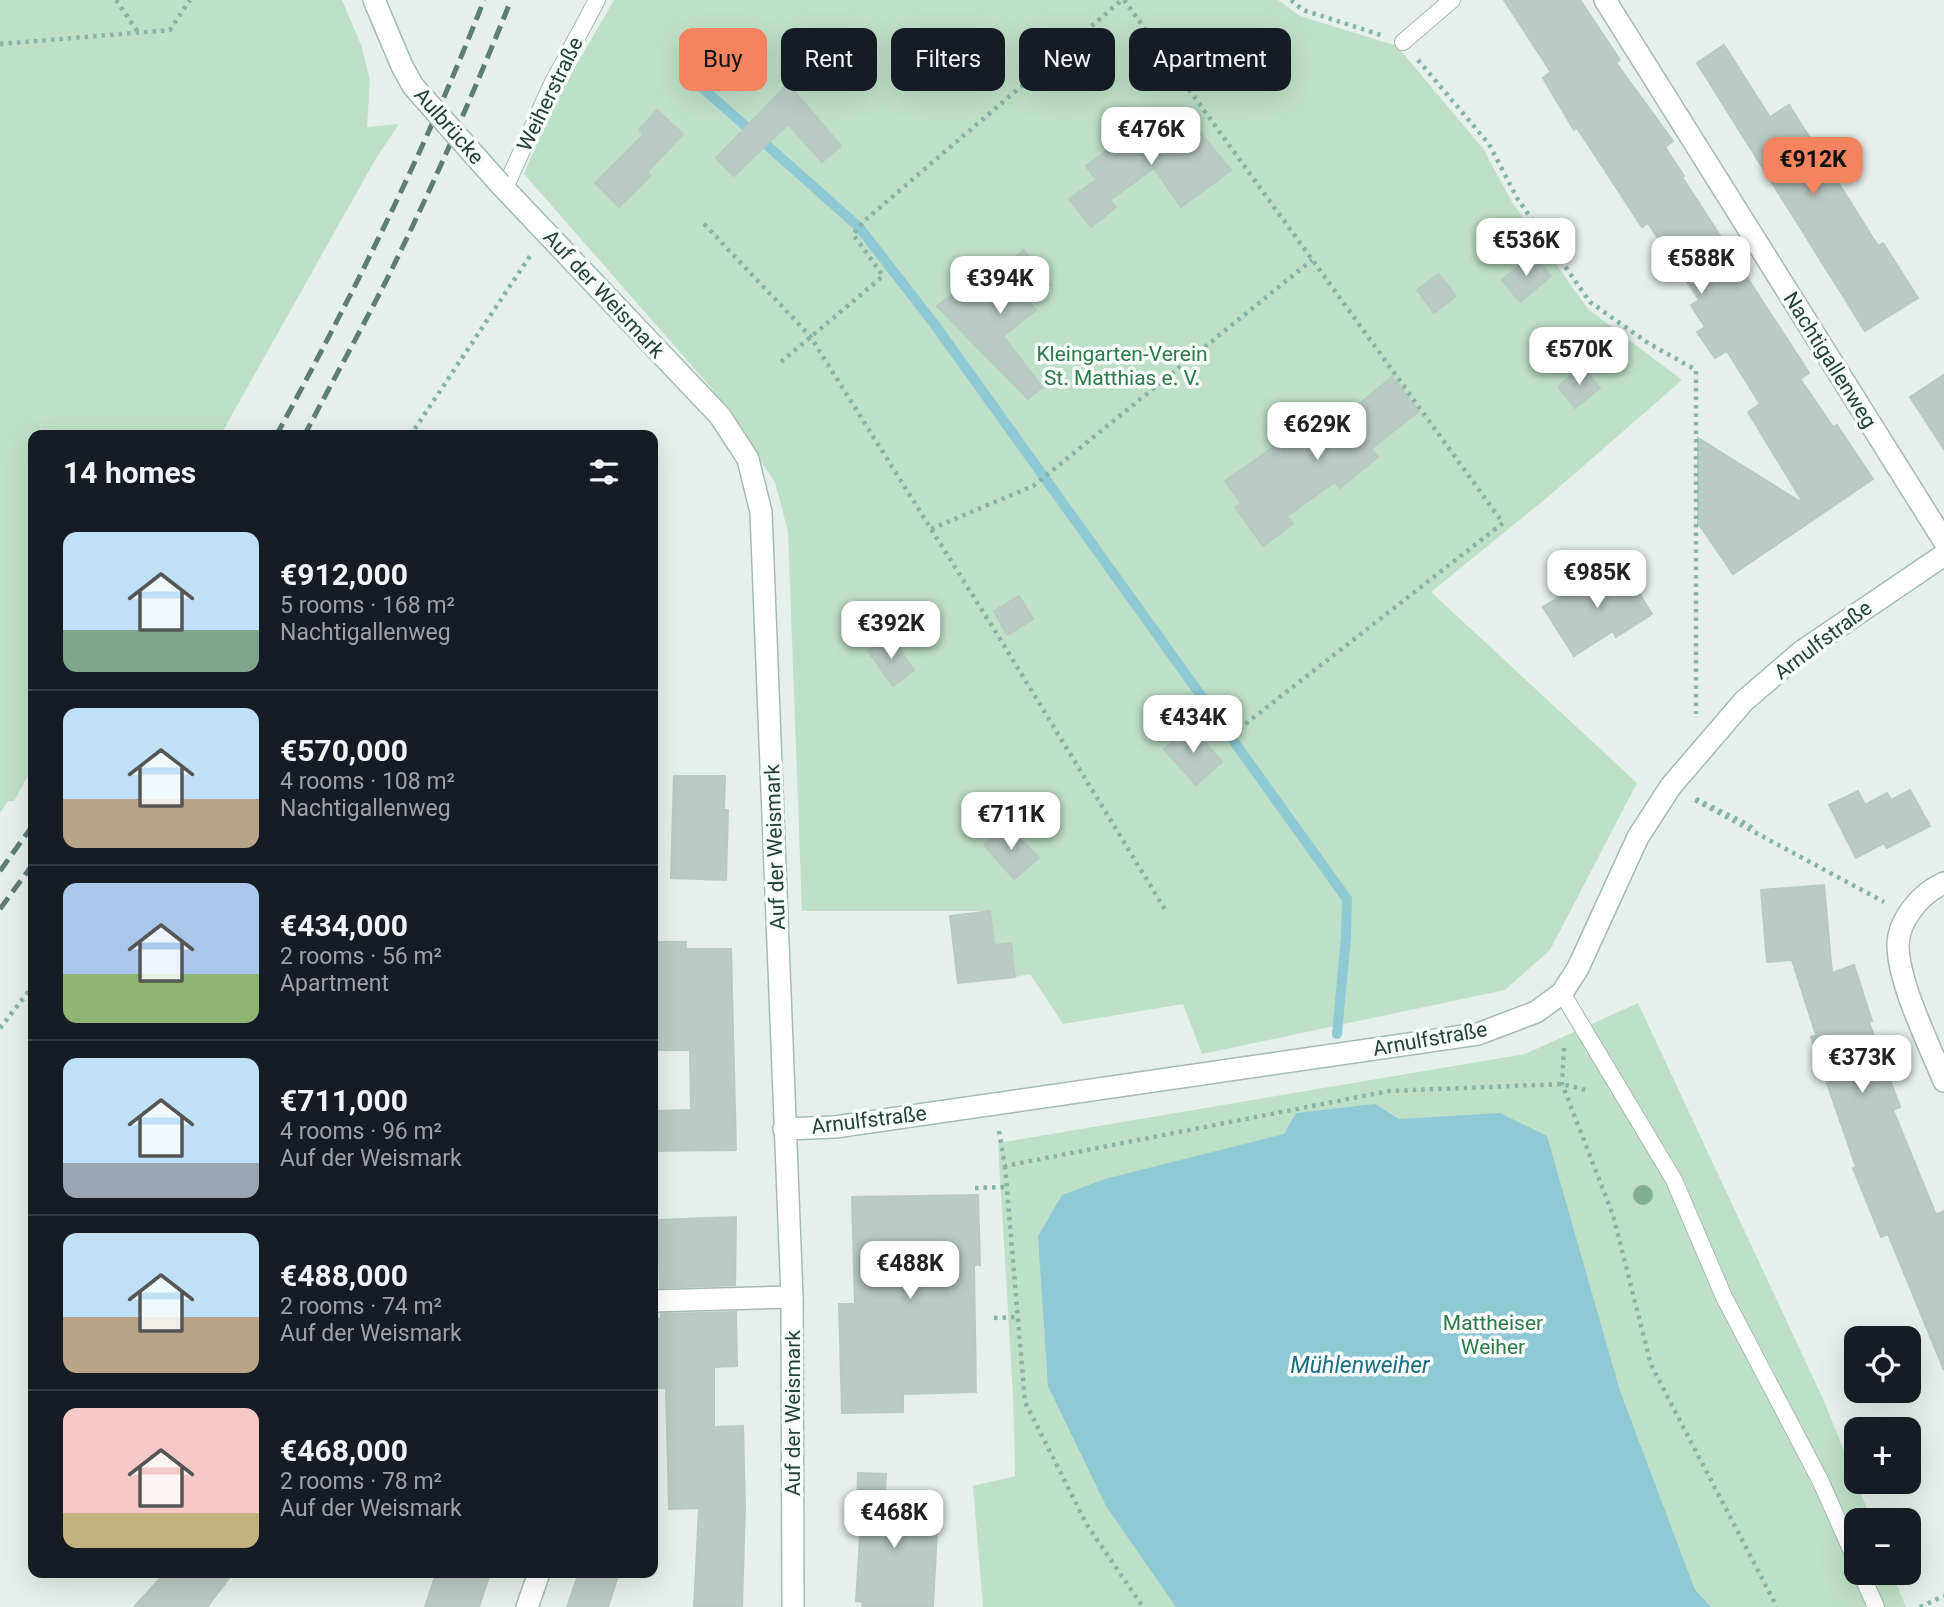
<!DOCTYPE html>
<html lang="en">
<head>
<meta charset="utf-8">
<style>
	:root { --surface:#171b24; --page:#242831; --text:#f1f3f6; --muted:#9ea1a6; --line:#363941; --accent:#f4845f }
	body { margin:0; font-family:Roboto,sans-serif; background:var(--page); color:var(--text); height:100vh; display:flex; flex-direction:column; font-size:26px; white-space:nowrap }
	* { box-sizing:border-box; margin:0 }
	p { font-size:23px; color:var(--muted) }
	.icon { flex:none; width:38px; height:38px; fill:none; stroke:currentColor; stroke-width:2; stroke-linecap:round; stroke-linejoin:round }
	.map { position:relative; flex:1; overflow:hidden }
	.panel { position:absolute; left:28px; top:430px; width:630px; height:1148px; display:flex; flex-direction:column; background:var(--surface); border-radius:14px; box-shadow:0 7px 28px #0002 }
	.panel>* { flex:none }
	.guide { position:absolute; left:679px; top:28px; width:665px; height:63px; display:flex; gap:14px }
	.controls { position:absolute; left:1844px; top:1326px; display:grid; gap:14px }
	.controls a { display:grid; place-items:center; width:77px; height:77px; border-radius:14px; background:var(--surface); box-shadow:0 7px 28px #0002; font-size:35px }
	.price { position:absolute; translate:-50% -60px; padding:0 16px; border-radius:14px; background:#fff; color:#222; font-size:23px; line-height:46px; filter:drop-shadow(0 2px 4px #0008) }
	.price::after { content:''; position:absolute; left:50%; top:42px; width:21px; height:16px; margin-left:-10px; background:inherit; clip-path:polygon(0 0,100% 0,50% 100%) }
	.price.active { background:var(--accent); color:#111 }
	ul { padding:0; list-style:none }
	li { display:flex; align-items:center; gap:21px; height:175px; padding:0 35px }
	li+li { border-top:2px solid var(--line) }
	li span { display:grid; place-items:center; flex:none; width:196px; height:140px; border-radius:14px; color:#555 }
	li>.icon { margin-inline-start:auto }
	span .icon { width:84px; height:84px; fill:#fffc; stroke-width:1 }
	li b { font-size:30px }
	h2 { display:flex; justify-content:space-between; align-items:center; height:84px; padding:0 35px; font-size:30px }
	.pill { padding:0 24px; border-radius:14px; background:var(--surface); box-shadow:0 7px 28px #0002; font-size:24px; line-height:63px }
	.pill.active { background:var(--accent); color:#111 }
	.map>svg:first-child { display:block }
	.green { fill:#bfe0c8 }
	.water { fill:#8ec9d4 }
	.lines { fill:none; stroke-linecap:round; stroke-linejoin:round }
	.stream { stroke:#8ec9d4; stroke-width:10 }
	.building { fill:#bbcac4; stroke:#b8c9c2; stroke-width:2 }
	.lane-casing { stroke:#a8b8b2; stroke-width:18 }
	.street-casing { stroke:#a8b8b2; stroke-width:24 }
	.secondary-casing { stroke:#a4bbb3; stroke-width:24 }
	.path { stroke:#86b3a5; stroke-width:4.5; stroke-dasharray:3.5 5; stroke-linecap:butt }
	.lane { stroke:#fff; stroke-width:16 }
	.street { stroke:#fff; stroke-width:21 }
	.secondary { stroke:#fff; stroke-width:21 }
	.rail { stroke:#5f7d75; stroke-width:5; stroke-dasharray:14 7; stroke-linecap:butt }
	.secondary-bridge-casing { stroke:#a4bbb3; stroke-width:24; stroke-linecap:butt }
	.secondary-bridge { stroke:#fff; stroke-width:21 }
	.tree { fill:#80af93 }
	.labels { text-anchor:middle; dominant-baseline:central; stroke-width:7; stroke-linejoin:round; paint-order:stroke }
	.street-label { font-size:21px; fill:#24423a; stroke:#f7fbf9 }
	.park-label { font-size:21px; fill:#2d7a4b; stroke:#f7fbf9 }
	.water-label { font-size:23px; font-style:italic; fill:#1c6f80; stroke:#f7fbf9 }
</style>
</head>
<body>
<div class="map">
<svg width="1944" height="1607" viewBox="0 0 1944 1607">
	<rect width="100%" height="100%" fill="#e6efeb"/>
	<!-- green -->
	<path class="green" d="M0 0H342L361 45 370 80 367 127 399 124 375 160 220 436H33V766L14 801H8L0 813Z
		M614 0H1278L1300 16 1397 46 1484 150 1512 202 1588 309 1682 380 1549 496 1431 592 1637 783 1550 950 1505 990 1202 1054 1183 1004 1063 1024 1030 974 1015 977 1011 943 994 945 990 911H802L788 532 775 482 713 390 524 174 553 105Z
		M1638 1003 1824 1401 1872 1521H1857V1573H1892L1906 1607H983L973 1486 1015 1476 1013 1395 998 1143 1525 1054Z"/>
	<!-- water -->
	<path class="water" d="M1375 1104 1399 1119 1500 1113 1547 1136 1620 1391 1695 1590 1711 1607H1176L1106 1506 1048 1386 1038 1236 1062 1195 1105 1179 1284 1134 1296 1113Z"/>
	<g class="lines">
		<!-- stream -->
		<path class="stream" d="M689 76 859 227 935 325 1347 899 1346 937 1337 1034"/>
	</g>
	<!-- building -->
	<path class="building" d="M1504 0H1580L1620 60 1616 63 1673 141 1665 147 1684 176 1682 177 1809 373 1800 379 1833 427 1837 425 1873 479 1733 574 1698 523V438L1804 504 1748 412 1760 404 1727 351 1715 358 1697 332 1705 327 1691 305 1699 300 1648 223 1642 227 1577 128 1574 130 1543 78 1551 72Z
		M1724 45 1770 117 1789 105 1878 246 1883 243 1918 298 1865 331 1697 63Z
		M788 84 841 146 822 162 788 124 734 176 716 158Z
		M657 110 683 134 648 171 651 175 619 207 595 183 644 134 639 130Z
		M1158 113 1176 140 1195 126 1231 170 1181 207 1154 168 1110 200 1116 207 1091 227 1069 199 1096 180 1086 166Z
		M1024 250 1051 285 1029 302 1036 310 1003 336 1042 387 1028 399 937 306 965 285 971 292Z
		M1533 255 1551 276 1520 302 1502 280Z
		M1439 274 1456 296 1434 313 1417 290Z
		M1582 366 1600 388 1575 408 1558 387Z
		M1944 375V449L1910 397Z
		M1392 377 1419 411 1371 449 1378 457 1340 488 1335 482 1287 516 1293 524 1263 546 1235 507 1241 503 1225 481 1281 442 1287 451 1318 428 1323 434Z
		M1621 565 1652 614 1616 637 1613 631 1574 656 1543 607 1581 583 1585 588Z
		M1019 596 1033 619 1007 635 994 611Z
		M890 636 914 670 893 686 868 651Z
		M1191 726 1222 762 1196 785 1164 749Z
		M674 776H725L724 810H728L726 880 671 878Z
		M1910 790 1930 826 1887 848 1884 843 1856 858 1829 805 1858 791 1865 805 1887 793 1891 800Z
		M1007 824 1039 858 1014 879 984 845Z
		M1824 885 1832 973 1854 965 1872 1021 1869 1022 1900 1107 1893 1110 1936 1215 1944 1211V1370L1888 1234 1881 1237 1853 1168 1856 1167 1811 1037 1816 1035 1792 960 1767 962 1761 890Z
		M990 911 994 945 1011 943 1015 977 958 983 950 916Z
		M653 942H686V949H731L736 1150 653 1151V1111L691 1110 690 1050H653Z
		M978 1195 980 1265H974L976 1392 903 1394V1412L842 1413 839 1304H855L852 1197Z
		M736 1217 735 1285 660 1288 658 1220Z
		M736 1312 737 1366 714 1367V1427L743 1426 745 1507 742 1607H694L699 1508 669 1509 666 1388H653V1318L661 1319V1314Z
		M858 1473 886 1474 884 1506H863L938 1511 933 1607H862L863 1602 856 1601 862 1506H857Z
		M165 1573H233L207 1607H134Z
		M436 1573H490L479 1607H425Z
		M579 1573H619L608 1607H567Z"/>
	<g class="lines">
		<!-- lane casing -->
		<g class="lane-casing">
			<path id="lane" d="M1403 42 1452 0
				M505 188 551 86 597 0
				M1562 993 1674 1180 1724 1297 1820 1480 1857 1563
				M1861 1573 1876 1607"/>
		</g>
		<!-- street casing -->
		<g class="street-casing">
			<path id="street" d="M1605 0 1944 541
				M1944 883C1921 893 1898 920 1898 946 1899 985 1929 1044 1944 1081
				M653 1301 792 1297
				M527 1607 539 1573"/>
		</g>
		<!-- secondary casing -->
		<g class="secondary-casing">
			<path id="secondary" d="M374 0 402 66
				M500 184 720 416 748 459 761 512 792 1297 793 1607
				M784 1129 835 1127 1478 1034 1536 1012 1562 993 1578 968 1638 837 1671 786 1744 701 1801 652 1944 555"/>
		</g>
		<!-- path -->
		<path class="path" d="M116 0 138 32
			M1124 0 1503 523 1239 729
			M1291 0 1303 10 1381 35
			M0 44 170 30 190 0
			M1418 60 1489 144 1517 198 1590 302 1648 343 1696 370V714
			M704 224 810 336 997 634 1166 911
			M781 362 883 276 853 234 864 221 1122 0
			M410 436 530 256
			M931 529 1033 486 1312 260
			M1696 799 1749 825 1755 831
			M1695 800 1884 902
			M0 1028 33 986
			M1564 1048 1562 1084 1613 1215 1651 1365 1777 1607
			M999 1131 1005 1166 1389 1091 1562 1084 1590 1091
			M1005 1166 1025 1402 1087 1525 1143 1607
			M975 1188 1007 1187
			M994 1318 1017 1317
			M1920 1607 1944 1596"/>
		<!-- lane -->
		<use href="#lane" class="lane"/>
		<!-- street -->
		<use href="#street" class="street"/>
		<!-- secondary -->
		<use href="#secondary" class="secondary"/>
		<!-- rail -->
		<path class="rail" d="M276 436C353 294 425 151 484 0
			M304 436C331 384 360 332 387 279 432 188 473 95 511 0
			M0 871 33 825
			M0 909 33 864"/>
		<!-- secondary-bridge casing -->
		<g class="secondary-bridge-casing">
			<path id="secondary-bridge" d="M402 66 413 86 500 184"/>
		</g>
		<!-- secondary-bridge -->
		<use href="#secondary-bridge" class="secondary-bridge"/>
	</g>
	<!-- trees -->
	<circle class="tree" cx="1643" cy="1195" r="10"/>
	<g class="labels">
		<!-- street labels -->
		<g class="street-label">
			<text transform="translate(550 94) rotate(-64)">Weiherstraße</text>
			<text transform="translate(449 126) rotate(49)">Aulbrücke</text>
			<text transform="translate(604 294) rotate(47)">Auf der Weismark</text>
			<text transform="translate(1830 360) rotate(58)">Nachtigallenweg</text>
			<text transform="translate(1823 640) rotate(-37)">Arnulfstraße</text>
			<text transform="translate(775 847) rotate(-92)">Auf der Weismark</text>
			<text transform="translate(1430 1039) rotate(-10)">Arnulfstraße</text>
			<text transform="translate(869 1120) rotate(-7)">Arnulfstraße</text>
			<text transform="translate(793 1413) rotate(-90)">Auf der Weismark</text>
		</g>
		<!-- park labels -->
		<g class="park-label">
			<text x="1122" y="354">Kleingarten-Verein<tspan x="1122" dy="24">St. Matthias e. V.</tspan></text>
			<text x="1493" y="1323">Mattheiser<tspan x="1493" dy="24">Weiher</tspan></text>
		</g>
		<!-- water labels -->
		<g class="water-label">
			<text x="1360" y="1365">Mühlenweiher</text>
		</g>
	</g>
</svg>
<div class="controls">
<a><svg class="icon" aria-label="locate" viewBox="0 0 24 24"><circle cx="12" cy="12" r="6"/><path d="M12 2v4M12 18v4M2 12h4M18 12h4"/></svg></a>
<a>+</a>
<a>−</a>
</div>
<b class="price" style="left:1151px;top:167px">€476K</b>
<b class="price active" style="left:1813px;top:197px">€912K</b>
<b class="price" style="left:1526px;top:278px">€536K</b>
<b class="price" style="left:1701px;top:296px">€588K</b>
<b class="price" style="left:1000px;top:316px">€394K</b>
<b class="price" style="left:1579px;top:387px">€570K</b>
<b class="price" style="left:1317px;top:462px">€629K</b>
<b class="price" style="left:1597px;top:610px">€985K</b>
<b class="price" style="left:891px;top:661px">€392K</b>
<b class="price" style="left:1193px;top:755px">€434K</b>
<b class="price" style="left:1011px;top:852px">€711K</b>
<b class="price" style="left:1862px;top:1095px">€373K</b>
<b class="price" style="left:910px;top:1301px">€488K</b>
<b class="price" style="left:894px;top:1550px">€468K</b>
<div class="guide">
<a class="pill active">Buy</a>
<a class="pill">Rent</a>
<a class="pill">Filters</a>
<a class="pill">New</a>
<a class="pill">Apartment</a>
</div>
<section class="panel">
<h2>14 homes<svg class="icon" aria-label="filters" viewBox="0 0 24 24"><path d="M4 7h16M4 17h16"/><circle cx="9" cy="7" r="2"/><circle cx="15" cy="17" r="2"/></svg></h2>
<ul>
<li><span style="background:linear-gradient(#bfe0f5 70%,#7fa58c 0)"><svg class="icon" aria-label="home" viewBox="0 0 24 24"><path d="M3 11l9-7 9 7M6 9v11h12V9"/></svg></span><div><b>€912,000</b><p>5 rooms · 168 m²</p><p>Nachtigallenweg</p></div></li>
<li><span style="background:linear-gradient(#bfe0f5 65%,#b9a48a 0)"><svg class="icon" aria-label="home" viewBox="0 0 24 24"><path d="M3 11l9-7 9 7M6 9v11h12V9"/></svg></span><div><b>€570,000</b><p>4 rooms · 108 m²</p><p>Nachtigallenweg</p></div></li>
<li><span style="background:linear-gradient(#a9c7e8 65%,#8fb573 0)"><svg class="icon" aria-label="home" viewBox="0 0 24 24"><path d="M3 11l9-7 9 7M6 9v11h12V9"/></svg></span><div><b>€434,000</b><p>2 rooms · 56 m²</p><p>Apartment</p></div></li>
<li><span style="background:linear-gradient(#bfe0f5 75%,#9aa5b1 0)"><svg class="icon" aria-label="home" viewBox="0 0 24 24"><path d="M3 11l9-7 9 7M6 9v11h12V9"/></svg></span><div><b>€711,000</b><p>4 rooms · 96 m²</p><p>Auf der Weismark</p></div></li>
<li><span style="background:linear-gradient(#bfe0f5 60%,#b9a48a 0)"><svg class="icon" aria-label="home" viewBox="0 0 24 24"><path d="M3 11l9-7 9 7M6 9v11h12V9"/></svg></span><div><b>€488,000</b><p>2 rooms · 74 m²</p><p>Auf der Weismark</p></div></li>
<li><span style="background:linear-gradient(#f6c9c9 75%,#c2b280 0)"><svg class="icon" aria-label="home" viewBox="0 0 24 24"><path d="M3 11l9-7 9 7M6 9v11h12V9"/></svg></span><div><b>€468,000</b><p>2 rooms · 78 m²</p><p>Auf der Weismark</p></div></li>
</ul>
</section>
</div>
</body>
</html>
